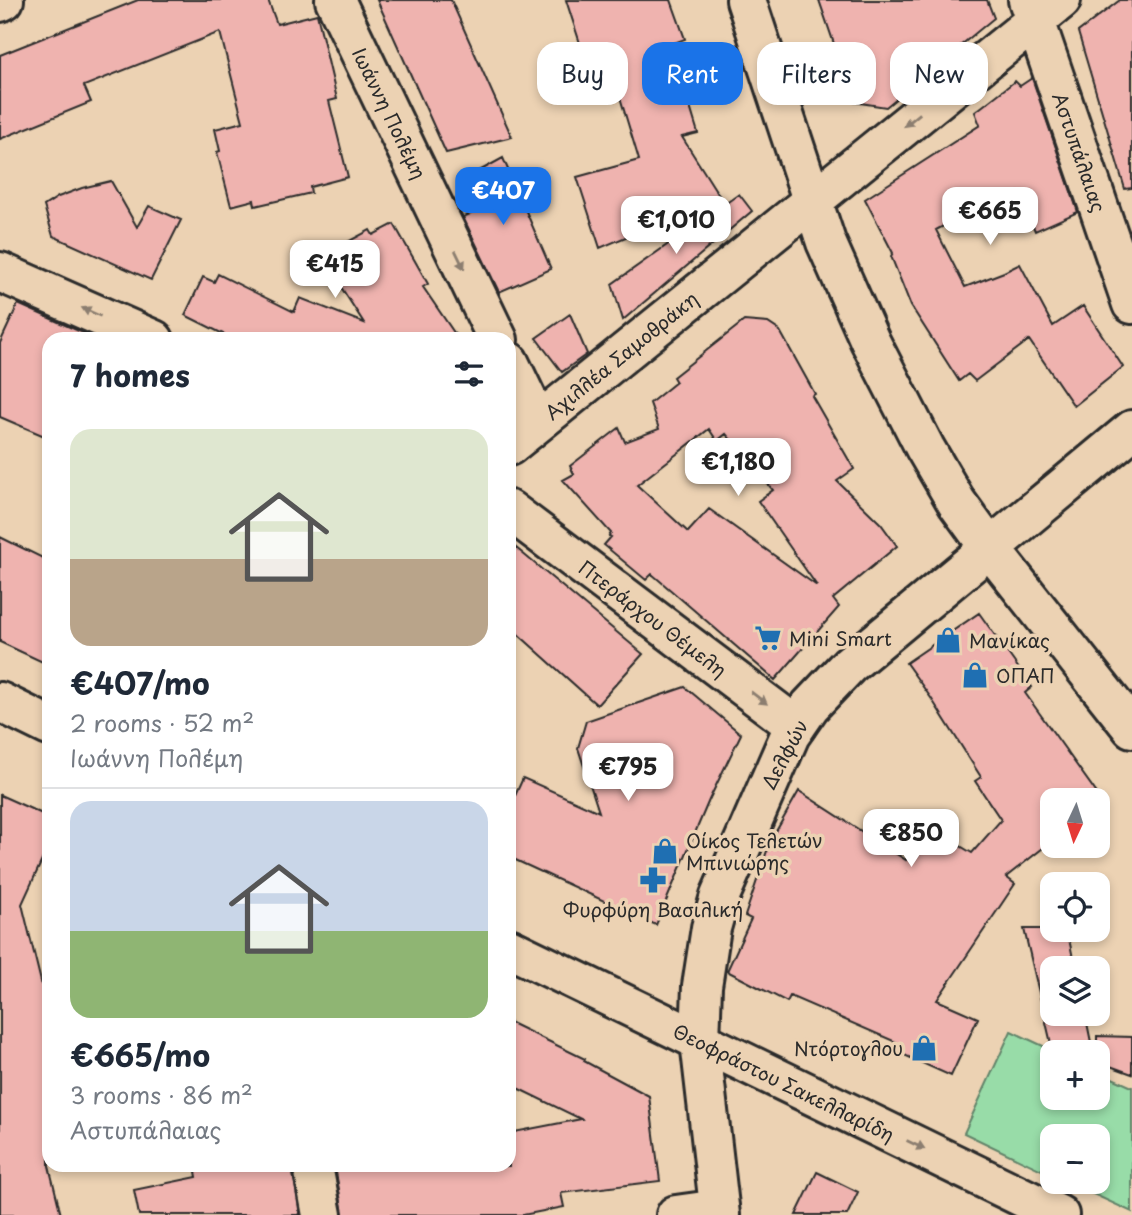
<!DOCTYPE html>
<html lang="en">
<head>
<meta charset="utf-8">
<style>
	:root { --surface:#fff; --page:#f2f2f3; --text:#1f2937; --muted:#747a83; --line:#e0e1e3; --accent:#1a73e8 }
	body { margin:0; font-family:"Playpen Sans",sans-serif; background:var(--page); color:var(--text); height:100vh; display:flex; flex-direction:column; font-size:26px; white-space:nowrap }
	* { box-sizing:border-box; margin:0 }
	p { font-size:23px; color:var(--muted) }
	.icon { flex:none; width:38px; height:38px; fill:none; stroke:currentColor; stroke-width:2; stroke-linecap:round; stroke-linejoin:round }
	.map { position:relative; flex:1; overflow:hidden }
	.panel { position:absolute; left:42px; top:332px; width:474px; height:840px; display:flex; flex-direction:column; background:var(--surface); border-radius:21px; box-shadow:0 4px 10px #0003 }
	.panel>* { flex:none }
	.guide { position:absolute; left:537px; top:42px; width:488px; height:63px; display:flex; gap:14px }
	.needle { width:46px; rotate:184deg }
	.tools { position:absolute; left:1040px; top:788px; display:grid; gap:14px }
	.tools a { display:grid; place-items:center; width:70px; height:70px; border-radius:14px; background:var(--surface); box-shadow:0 4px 10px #0003; font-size:35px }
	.price { position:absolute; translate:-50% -60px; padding:0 16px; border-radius:14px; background:#fff; color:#222; font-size:23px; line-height:46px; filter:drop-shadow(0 2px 4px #0008) }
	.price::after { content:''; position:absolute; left:50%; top:42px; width:21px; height:16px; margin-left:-10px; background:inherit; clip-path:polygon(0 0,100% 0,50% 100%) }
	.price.selected { background:var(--accent); color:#fff }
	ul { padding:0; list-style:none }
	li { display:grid; align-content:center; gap:14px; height:371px; padding:0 28px }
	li+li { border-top:2px solid var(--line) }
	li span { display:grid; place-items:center; height:217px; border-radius:21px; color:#555 }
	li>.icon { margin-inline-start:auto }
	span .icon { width:126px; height:126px; fill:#fffc; stroke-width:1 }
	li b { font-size:30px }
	h2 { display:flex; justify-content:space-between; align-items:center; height:84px; padding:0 28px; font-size:30px }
	.pill { padding:0 24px; border-radius:21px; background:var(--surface); box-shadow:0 4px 10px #0003; font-size:24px; line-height:63px }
	.pill.selected { background:var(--accent); color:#fff }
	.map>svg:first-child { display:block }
	.green { fill:#98dca8; stroke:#62846a; stroke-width:2 }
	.building { fill:#efb3af; stroke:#2b2b2b; stroke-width:2; fill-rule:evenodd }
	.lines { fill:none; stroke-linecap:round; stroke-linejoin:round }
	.minor-casing { stroke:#2b2b2b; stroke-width:44 }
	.major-casing { stroke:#2b2b2b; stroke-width:44 }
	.minor { stroke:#ecd2b3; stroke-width:38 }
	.major { stroke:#ecd2b3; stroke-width:38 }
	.oneway { fill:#8c7e6f }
	.labels { text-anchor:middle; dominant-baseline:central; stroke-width:7; stroke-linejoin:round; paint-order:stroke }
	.street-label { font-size:19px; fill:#2b2b2b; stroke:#ecd2b3 }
	.poi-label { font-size:19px; fill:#2b2b2b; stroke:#ecd2b3; text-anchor:start }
</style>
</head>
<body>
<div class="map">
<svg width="1132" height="1215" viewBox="0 0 1132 1215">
	<rect width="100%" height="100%" fill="#ecd2b3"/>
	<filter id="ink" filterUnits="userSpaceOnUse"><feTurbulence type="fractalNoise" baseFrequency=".0143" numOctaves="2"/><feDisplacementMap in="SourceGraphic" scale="14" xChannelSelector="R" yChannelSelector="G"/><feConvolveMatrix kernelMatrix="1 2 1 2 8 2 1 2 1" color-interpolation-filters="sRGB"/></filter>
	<g filter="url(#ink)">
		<!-- green -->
		<path class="green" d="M1011 1031 1056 1052H1052V1097H1097V1071L1132 1087V1212L1065 1181H1097V1136H1052V1175L964 1133Z"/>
		<!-- building -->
		<path class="building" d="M138 0H268L277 24 317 14 337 99 329 101 348 177 310 187 311 193 255 206 254 200 231 206 217 152 220 151 215 129 243 122 220 32 84 86 91 102 0 139V55Z
			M377 0H451L512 137 446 153Z
			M566 0H671L685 39 671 44 698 133 682 137 720 197 600 248 577 177 639 160 610 64 589 71Z
			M819 0H987L994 18 886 107 854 102Z
			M1120 0H1132V188L1125 189 1078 32Z
			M1032 78 1078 212 1035 231 1018 192 1007 197 1005 193 936 230 965 287 1004 272 1020 264 1053 326 1083 306 1123 367 1074 406 1029 340 975 381 968 374 959 381 911 306 891 256 893 253 865 199 980 125 975 112 1015 81 1020 86Z
			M503 158 551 269 499 292 463 217 473 213 459 182Z
			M111 181 137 227 149 206 181 220 151 280 53 236 44 206 58 197 82 188Z
			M739 194 752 211 623 320 612 284Z
			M394 224 428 284 423 287 459 340H235L185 315 203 277 214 282 218 274 294 312 300 298 364 323 321 256 370 230 373 235Z
			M18 304 99 340H49V438L0 417V343Z
			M570 314 587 354 562 372 536 338Z
			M744 321 768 323 780 331 815 394 812 396 854 469 837 481 881 524 897 546 833 599 839 607 775 680 652 574 646 580 604 545 611 537 609 536 611 533 563 480 574 474 570 466 619 428 625 442 659 429 650 403 676 382 673 377ZM709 429 717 441 726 434 773 490 758 501 817 586 709 509 688 532 637 485Z
			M0 537 49 561V665L0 642Z
			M509 542 643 654 597 705 509 626Z
			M979 613 1032 687 1025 693 1103 802 1097 806V800H1052V841L1006 877 1015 884 937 1000 978 1018 951 1076 893 1050 896 1042 790 996 787 1002 727 971 751 919 745 916 770 842 799 791 906 860 927 826 972 853 1001 820 975 781 981 777 931 698 906 663Z
			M685 687 741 734 709 800 656 925 509 857V809L523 778 599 812 578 748 586 721Z
			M0 795 49 817V845L22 904 45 998 49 997V1166L61 1215H0Z
			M1024 929H1067L1075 968H1052V1013H1085L1093 1052H1053Z
			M509 1022 585 1059 584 1061 649 1096 660 1181 561 1193 564 1207 523 1215H343L335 1166H509V1133L581 1119 509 1084Z
			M1097 1036 1132 1037V1074L1110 1066 1097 1065Z
			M195 1166H292L300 1215H139L134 1190 197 1177Z
			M817 1172 858 1192 847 1215H796Z"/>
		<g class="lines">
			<!-- minor casing -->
			<g class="minor-casing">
				<path id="minor" d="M335 0 498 340
					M746 0 826 242 870 341 925 448 957 503 989 547 1132 728
					M1028 0 1132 304
					M0 272 154 340
					M509 362 538 422
					M509 446 1061 0
					M509 510 796 726
					M0 702 49 726
					M509 948 1059 1215
					M313 1166 322 1215
					M676 1215 719 1209"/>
			</g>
			<!-- major casing -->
			<g class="major-casing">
				<path id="major" d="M0 2 4 0
					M720 1215 700 1041 702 986 711 928 720 896 790 735 810 706 849 665 1132 430"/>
			</g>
			<!-- minor -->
			<use href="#minor" class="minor"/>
			<!-- major -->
			<use href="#major" class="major"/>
		</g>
		<!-- one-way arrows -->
		<defs><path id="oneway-solid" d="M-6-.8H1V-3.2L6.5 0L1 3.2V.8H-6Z" transform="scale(1.75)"/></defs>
		<g class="oneway">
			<use href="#oneway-solid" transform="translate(912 120) rotate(141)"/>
			<use href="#oneway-solid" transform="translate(460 260) rotate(64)"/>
			<use href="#oneway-solid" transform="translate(91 312) rotate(-156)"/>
			<use href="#oneway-solid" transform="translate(759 698) rotate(37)"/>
			<use href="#oneway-solid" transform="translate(916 1145) rotate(26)"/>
		</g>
	</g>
	<!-- icons -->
	<defs>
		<g id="supermarket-bare" transform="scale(2.1)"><path d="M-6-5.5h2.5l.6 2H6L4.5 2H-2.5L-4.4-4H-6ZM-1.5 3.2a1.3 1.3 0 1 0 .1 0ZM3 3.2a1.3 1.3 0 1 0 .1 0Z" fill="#1f6fb2" stroke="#ecd2b3" stroke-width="2.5" paint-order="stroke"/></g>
		<g id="shop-bare" transform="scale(2.1)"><path d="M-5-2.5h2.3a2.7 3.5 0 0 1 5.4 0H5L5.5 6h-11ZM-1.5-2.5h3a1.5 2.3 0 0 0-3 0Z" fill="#1f6fb2" stroke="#ecd2b3" stroke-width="2.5" paint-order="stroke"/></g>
		<g id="pharmacy-bare" transform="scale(2.1)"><path d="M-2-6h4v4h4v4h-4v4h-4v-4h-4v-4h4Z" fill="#1f6fb2" stroke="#ecd2b3" stroke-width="2.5" paint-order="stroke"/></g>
	</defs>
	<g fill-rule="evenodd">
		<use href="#supermarket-bare" x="768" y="638"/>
		<use href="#shop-bare" x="948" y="640"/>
		<use href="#shop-bare" x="975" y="675"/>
		<use href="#shop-bare" x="665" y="851"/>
		<use href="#pharmacy-bare" x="653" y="880"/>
		<use href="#shop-bare" x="924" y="1048"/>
	</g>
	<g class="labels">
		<!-- street labels -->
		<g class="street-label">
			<text transform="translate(390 113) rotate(64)">Ιωάννη Πολέμη</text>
			<text transform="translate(1080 152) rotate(71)">Αστυπάλαιας</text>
			<text transform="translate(621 355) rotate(-39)">Αχιλλέα Σαμοθράκη</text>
			<text transform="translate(653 618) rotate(37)">Πτεράρχου Θέμελη</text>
			<text transform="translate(784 754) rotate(-62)">Δελφών</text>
			<text transform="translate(784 1082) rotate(26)">Θεοφράστου Σακελλαρίδη</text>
		</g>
		<!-- poi labels -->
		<g class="poi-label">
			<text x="789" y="638">Mini Smart</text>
			<text x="969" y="640">Μανίκας</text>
			<text x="996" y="675">ΟΠΑΠ</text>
			<text x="686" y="840">Οίκος Τελετών<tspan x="686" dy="22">Μπινιώρης</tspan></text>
			<text x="653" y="909" text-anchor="middle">Φυρφύρη Βασιλική</text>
			<text x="903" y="1048" text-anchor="end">Ντόρτογλου</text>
		</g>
	</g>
</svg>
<div class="tools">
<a><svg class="needle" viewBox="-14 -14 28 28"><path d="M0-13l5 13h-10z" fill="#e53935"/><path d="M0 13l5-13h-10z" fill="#747a83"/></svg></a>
<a><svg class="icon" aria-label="locate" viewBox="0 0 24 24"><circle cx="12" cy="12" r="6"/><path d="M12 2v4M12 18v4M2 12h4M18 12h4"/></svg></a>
<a><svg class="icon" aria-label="layers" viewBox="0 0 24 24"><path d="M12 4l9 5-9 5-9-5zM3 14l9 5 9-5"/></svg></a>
<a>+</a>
<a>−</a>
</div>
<b class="price selected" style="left:503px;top:227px">€407</b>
<b class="price" style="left:990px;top:247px">€665</b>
<b class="price" style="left:676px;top:256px">€1,010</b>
<b class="price" style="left:335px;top:300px">€415</b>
<b class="price" style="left:738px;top:498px">€1,180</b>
<b class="price" style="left:628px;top:803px">€795</b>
<b class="price" style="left:911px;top:869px">€850</b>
<div class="guide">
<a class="pill">Buy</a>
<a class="pill selected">Rent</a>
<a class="pill">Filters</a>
<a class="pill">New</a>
</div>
<section class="panel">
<h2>7 homes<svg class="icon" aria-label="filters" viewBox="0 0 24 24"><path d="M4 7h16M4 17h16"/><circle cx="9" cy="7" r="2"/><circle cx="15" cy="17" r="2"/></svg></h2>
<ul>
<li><span style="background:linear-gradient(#dfe7d0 60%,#b9a48a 0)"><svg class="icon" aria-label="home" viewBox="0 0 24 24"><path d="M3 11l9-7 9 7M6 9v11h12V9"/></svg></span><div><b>€407/mo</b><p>2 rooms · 52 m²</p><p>Ιωάννη Πολέμη</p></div></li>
<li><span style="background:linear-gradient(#c9d6e8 60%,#8fb573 0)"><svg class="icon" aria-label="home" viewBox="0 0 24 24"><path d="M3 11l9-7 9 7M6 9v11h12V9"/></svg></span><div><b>€665/mo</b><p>3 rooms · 86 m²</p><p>Αστυπάλαιας</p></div></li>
</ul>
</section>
</div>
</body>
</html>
